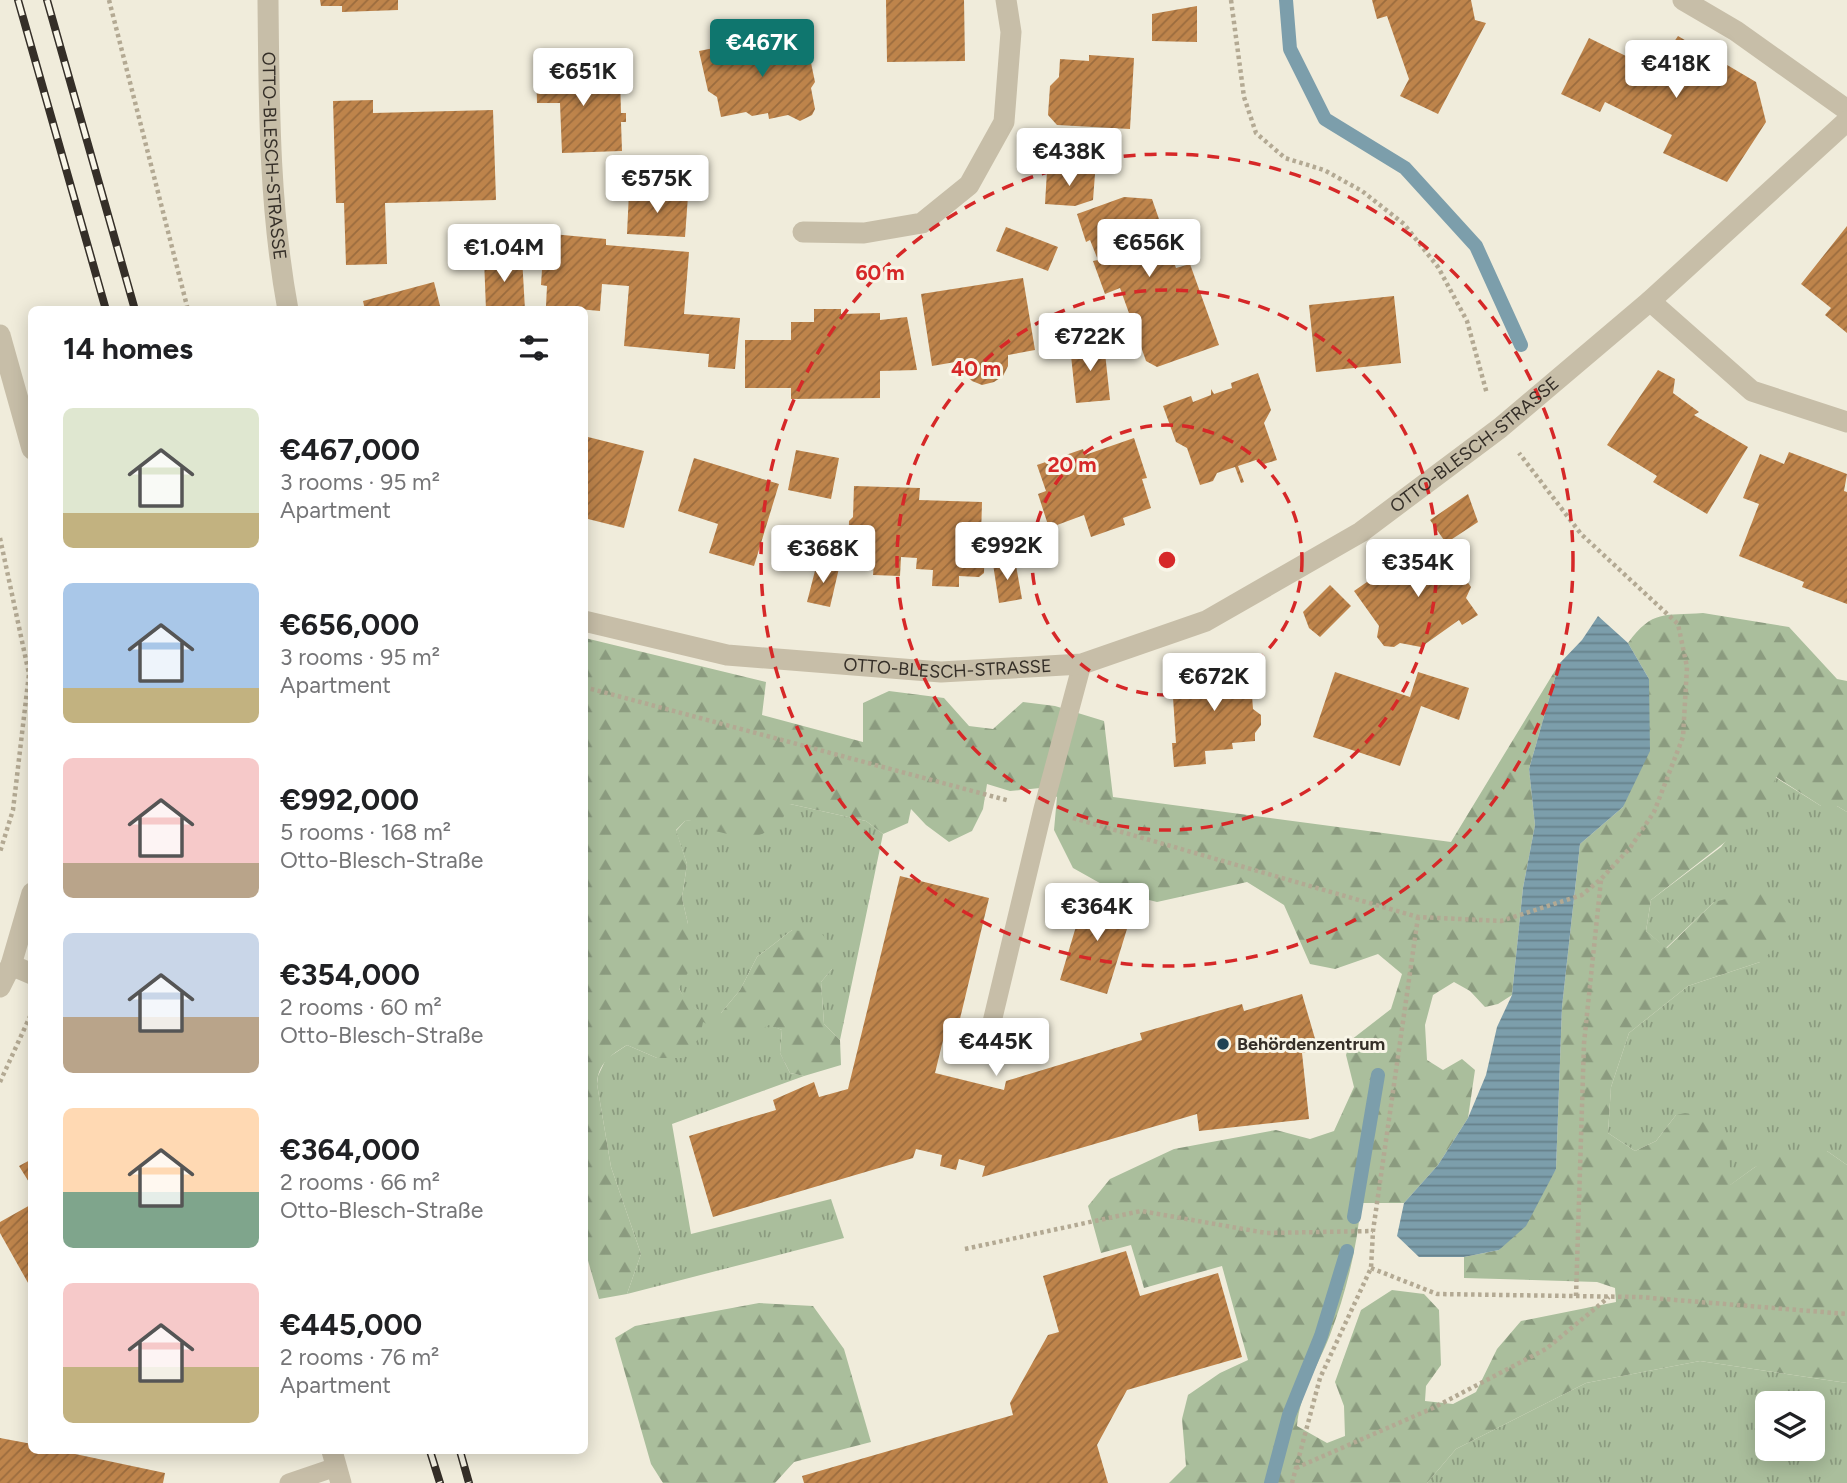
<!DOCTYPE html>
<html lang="en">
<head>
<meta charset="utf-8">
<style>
	:root { --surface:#fff; --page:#f6f6f6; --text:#202124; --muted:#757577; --accent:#0f766e }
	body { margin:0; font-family:Figtree,sans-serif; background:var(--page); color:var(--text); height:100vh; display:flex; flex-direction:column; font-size:26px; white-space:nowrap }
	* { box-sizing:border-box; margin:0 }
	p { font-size:23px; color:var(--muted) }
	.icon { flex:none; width:38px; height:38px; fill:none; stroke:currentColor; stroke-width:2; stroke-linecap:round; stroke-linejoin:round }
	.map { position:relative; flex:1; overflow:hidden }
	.side { position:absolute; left:28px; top:306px; width:560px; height:1148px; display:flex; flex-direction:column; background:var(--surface); border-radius:10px; box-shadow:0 4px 18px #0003 }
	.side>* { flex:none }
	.controls { position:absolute; left:1755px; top:1391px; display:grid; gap:14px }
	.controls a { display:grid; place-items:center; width:70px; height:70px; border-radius:10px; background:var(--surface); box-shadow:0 4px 18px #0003; font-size:35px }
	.price { position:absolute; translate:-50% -60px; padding:0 16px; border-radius:7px; background:#fff; color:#222; font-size:23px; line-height:46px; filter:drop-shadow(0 2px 4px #0008) }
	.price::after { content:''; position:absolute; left:50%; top:42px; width:21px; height:16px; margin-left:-10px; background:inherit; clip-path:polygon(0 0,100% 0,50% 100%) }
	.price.on { background:var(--accent); color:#fff }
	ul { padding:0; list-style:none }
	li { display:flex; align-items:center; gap:21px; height:175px; padding:0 35px }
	li span { display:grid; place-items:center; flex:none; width:196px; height:140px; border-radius:10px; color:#555 }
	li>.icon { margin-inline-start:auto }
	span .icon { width:84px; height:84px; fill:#fffc; stroke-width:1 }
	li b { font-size:30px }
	h2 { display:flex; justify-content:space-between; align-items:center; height:84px; padding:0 35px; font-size:30px }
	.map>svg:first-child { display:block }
	.grass { fill:url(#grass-tufts); fill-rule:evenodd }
	.forest { fill:url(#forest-firs) }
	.water { fill:url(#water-rules) }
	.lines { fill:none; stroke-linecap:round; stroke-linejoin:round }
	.stream { stroke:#7c9eab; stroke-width:14 }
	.building { fill:url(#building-hatch) }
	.path { stroke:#b3a993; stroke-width:4.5; stroke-dasharray:3.5 3.5; stroke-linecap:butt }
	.lane { stroke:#c7bea8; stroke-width:19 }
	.street { stroke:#c7bea8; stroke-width:21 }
	.rail-casing { stroke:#352f28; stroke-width:8 }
	.rail { stroke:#f8f5e7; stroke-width:5; stroke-dasharray:16; stroke-linecap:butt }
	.ring { fill:none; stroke:#d62828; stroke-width:3.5; stroke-dasharray:12 9 }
	.poi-dot { fill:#204354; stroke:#f8f5e7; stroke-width:2.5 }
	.labels { text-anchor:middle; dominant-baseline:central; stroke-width:6; stroke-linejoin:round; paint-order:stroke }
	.street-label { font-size:18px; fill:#352f28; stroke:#f8f5e7 }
	.poi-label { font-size:18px; font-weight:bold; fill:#352f28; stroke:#f8f5e7; text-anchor:start }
	.centre { fill:#d62828; stroke:#f8f5e7; stroke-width:3.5 }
	.ring-label { font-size:21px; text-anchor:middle; font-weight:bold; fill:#d62828; stroke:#f8f5e7; stroke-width:6; stroke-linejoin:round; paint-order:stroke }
</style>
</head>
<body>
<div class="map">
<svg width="1847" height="1483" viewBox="0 0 1847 1483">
	<defs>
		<pattern id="grass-tufts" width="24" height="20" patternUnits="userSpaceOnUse" patternTransform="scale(1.75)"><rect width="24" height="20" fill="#aabe9c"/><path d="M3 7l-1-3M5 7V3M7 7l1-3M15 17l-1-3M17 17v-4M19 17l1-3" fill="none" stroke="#8b9b7f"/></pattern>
		<pattern id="forest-firs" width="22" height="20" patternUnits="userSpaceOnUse" patternTransform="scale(1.75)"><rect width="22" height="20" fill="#aabe9c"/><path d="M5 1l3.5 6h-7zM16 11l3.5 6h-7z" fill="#8b9b7f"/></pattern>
		<pattern id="water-rules" width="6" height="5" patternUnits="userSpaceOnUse" patternTransform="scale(1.75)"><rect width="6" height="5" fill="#7c9eab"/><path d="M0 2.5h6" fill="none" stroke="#66818b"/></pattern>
		<pattern id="building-hatch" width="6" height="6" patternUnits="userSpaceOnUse" patternTransform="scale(1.75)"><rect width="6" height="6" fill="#be844b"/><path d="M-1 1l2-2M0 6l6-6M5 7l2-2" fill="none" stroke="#9b6c3e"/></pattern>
	</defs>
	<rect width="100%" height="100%" fill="#f0ecdb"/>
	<!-- grass -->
	<path class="grass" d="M1775 777 1821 806H1837L1847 812V1165L1827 1151 1755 1167 1729 1186 1676 1115 1656 1141 1635 1151 1608 1133 1611 1087 1629 1033 1688 986 1760 962 1714 902 1666 948 1646 931 1651 900 1721 847Z
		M790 804 866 821 883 834 840 1040 824 1024 821 982 832 969 792 930 757 957 740 990 721 1013 705 1014 686 1003 679 988 688 924 682 898 687 864 676 831 685 821Z
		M702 1022 768 1024 782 1030 780 1053 790 1073 804 1076 672 1124 691 1234 831 1199 844 1238 627 1294 641 1254 611 1167 597 1084 598 1076 606 1059 627 1045 657 1058Z
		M1700 1361 1847 1383V1483H1427L1456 1449 1586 1383ZM1768 1404H1813V1449H1768Z"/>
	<!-- forest -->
	<path class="forest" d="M1703 613 1789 627 1837 679 1847 681V812L1837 806H1821L1776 777 1766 810 1651 900 1646 931 1667 948 1714 902 1757 891 1792 904 1798 927 1760 962 1688 986 1629 1033 1611 1087 1608 1133 1635 1151 1656 1141 1676 1115 1685 1113 1704 1116 1726 1141 1731 1173 1730 1185 1755 1167 1787 1150 1827 1151 1847 1165V1383L1700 1361 1586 1383 1456 1449 1427 1483H1169L1186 1466 1182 1419 1188 1395 1220 1373 1248 1360 1222 1266 1144 1288 1131 1245 1101 1253 1088 1206 1110 1179 1174 1149 1276 1130 1310 1139 1334 1131 1354 1087 1346 1055 1351 1040 1391 1009 1402 974 1378 954 1335 969 1310 964 1284 905 1247 882 1157 902 1114 891 1073 868 1054 830 1057 797 1040 788 1010 791 987 784 983 809 972 831 949 842 926 825 911 809 908 823 883 834 866 821 790 804 778 828 748 839 711 830 705 819 685 821 676 830 687 864 682 898 688 924 690 969 679 988C688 1007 700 1014 721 1013L740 990 757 957 792 930 821 933 833 947 832 969 821 982 824 1024 840 1040 841 1065 804 1076 790 1073 780 1053 782 1030 768 1025C746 1043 725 1034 703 1022L700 1037 682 1058H657L627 1045C611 1055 598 1063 597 1084L611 1167 641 1254 627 1294 599 1299 585 1250V638L766 682 762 715 863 742V703L889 691 944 698 969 726 993 729 1023 702 1055 706 1104 721 1113 797 1451 842 1559 664 1529 769 1535 825 1523 888 1512 995 1498 1004 1485 1007 1470 991 1454 982 1433 995 1425 1025 1427 1060 1443 1070 1462 1059 1475 1070 1468 1118 1438 1165 1404 1203H1361C1357 1248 1346 1293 1330 1335 1318 1366 1300 1392 1297 1426L1327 1443 1345 1436 1344 1406 1335 1382 1361 1310 1392 1290 1424 1294 1439 1310 1441 1365 1426 1386 1425 1401 1453 1404 1476 1392 1497 1349 1521 1321 1616 1302 1615 1288 1597 1282 1464 1278V1257L1499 1250 1556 1169 1562 1007 1580 844 1623 807 1649 679 1628 643C1653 609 1664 616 1703 613Z
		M759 1303 813 1306 844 1349 871 1442 794 1462 775 1483H663L651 1464 615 1338 635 1326Z"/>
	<!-- water -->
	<path class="water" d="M1598 616 1628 643 1649 679 1650 751 1623 807 1580 844 1562 1007 1556 1169 1526 1226 1499 1250 1464 1257H1419L1397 1236 1404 1203 1438 1165 1468 1118 1486 1075 1497 1027 1512 995 1523 888 1535 825 1529 769 1559 664 1582 640Z"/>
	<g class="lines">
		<!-- stream -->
		<path class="stream" d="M1286 0 1290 49 1325 119 1405 168 1476 246 1521 345
			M1354 1217 1378 1075
			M1271 1483 1289 1415 1321 1336 1347 1251"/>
	</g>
	<!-- building -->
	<path class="building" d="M320 0H398V10L342 12V6H321Z
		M886 0H964L965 61 887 62Z
		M1372 0H1471L1475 20 1486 23 1438 114 1400 96 1409 79 1387 16 1377 19Z
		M1197 6V42L1152 41V14Z
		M805 34 815 82 811 88 815 109 812 115 800 121 788 115 769 119 768 113 752 116 746 112 721 117 717 97 708 91 699 51 729 45 730 50 755 46 756 50 777 46 775 40Z
		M1678 36 1756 82 1766 122 1727 182 1663 153 1672 135 1605 102 1600 112 1561 94 1589 38 1626 56 1633 46 1665 55Z
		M1089 55 1134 58 1130 129 1057 125 1048 115 1050 86 1059 77 1060 59 1089 61Z
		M561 60V78L620 76 621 113H626V122H621L622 151 562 153 560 103H537L536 61Z
		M373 100V113L493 110 496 200 385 203 387 264 346 265 344 203H336L333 101Z
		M1047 171 1095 174 1093 200 1075 206 1045 204Z
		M629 192 688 196 685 237 627 234Z
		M1124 197 1152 199 1176 268 1190 264 1219 345 1157 367 1146 361 1138 338 1141 337 1134 315 1130 316 1120 288 1105 294 1093 261 1098 260 1090 240 1086 242 1077 214Z
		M1847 226V333L1825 315 1831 308 1801 284Z
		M1006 227 1058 247 1048 271 996 251Z
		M552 234 606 239V245L689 252 684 314 740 318 735 369 708 367 709 354 624 346 629 286 602 284 600 311 546 306 547 286 541 285 544 239 551 240Z
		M522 257 525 310H486L484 258Z
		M1023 278 1035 350 1008 355V366L1003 376 994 382 982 385 972 381 964 373 961 361 932 366 921 294Z
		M434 282 441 310H365L363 301Z
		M1394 296 1401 363 1316 372 1309 305Z
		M814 309H841V314L880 313V320L907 317 917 370 880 371V398L791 399V388H745V340H791V322H814Z
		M1104 343 1110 400 1076 403 1070 346Z
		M1658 370 1675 379 1673 393 1699 412 1694 415 1748 447 1707 514 1653 482 1657 476 1607 445Z
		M1258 373 1271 410 1264 423 1277 460 1264 464 1256 460 1238 466 1244 482 1241 483 1235 467 1217 473 1213 481 1200 485 1187 448 1176 442 1163 406 1191 396 1193 402 1211 395V389L1214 394 1232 388 1231 383Z
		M584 436 644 451 624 528 584 518Z
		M1134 438 1147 478 1142 479 1151 508 1123 518 1125 525 1091 537 1084 515 1049 528 1038 494 1046 491 1037 465 1083 449 1085 455Z
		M796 450 839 458 831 499 788 490Z
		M1789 452 1847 474 1844 491 1847 492V604L1802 587 1804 582 1739 556 1759 504 1743 498 1760 454 1784 464Z
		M694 458 779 484 754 566 709 553 718 524 678 511Z
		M854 486 920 488 919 500 982 502 981 537H985L984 573 979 577 959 576V587L932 586 933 570 916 569 917 558 901 557 900 576 873 575 874 562 852 561 848 558 849 521 853 517Z
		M1468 494 1478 522 1446 543 1430 520Z
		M1438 540 1471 587 1466 598 1478 615 1462 625 1459 620 1421 647 1400 643 1394 647 1384 646 1377 637 1379 626 1354 591 1377 575 1381 580Z
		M1015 560 1022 599 999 603 993 564Z
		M817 563 839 568 830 607 807 602Z
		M1330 585 1351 606 1320 637 1309 628 1303 612Z
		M1249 655 1253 709 1261 715V725L1255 733V741L1232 743 1233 749 1205 751 1206 764 1174 767 1172 743H1176L1172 682 1222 679 1221 657Z
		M1335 672 1410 697 1418 672 1469 688 1459 720 1421 706 1400 766 1313 737Z
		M900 876 989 898 958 1027 947 1024 935 1073 1004 1090 1006 1081 1142 1040 1140 1033 1242 1004 1244 1011 1302 994 1318 1049 1302 1053 1309 1119 1199 1131 1197 1114 982 1177 985 1166 959 1159 956 1170 940 1166 942 1155 916 1149 913 1158 713 1217 689 1136 776 1110 773 1100 814 1082 819 1097 848 1089Z
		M1086 893 1134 906 1107 994 1060 980Z
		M32 1159V1187L19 1166Z
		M32 1204V1290L0 1233V1222Z
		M1126 1251 1140 1296 1218 1273 1242 1357 1127 1390 1097 1445 1108 1483H804L802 1476 1013 1415 1010 1403 1048 1335 1059 1332 1043 1276Z
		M0 1438 32 1444V1451H61L165 1473 163 1483H0Z"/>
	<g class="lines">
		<!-- path -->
		<path class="path" d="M109 0 188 310
			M1231 0 1244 97 1256 133 1285 158 1324 170 1362 191 1404 224 1438 267 1467 321 1487 394
			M0 538 29 674 13 810 0 852
			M584 687 1010 801
			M1073 818 1418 917 1501 921 1582 895 1601 879 1630 848 1654 812 1683 737 1687 667 1678 624 1581 534 1519 453
			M0 1082 32 1012
			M965 1249 1141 1211 1266 1233 1373 1231
			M1371 1268 1437 1294 1639 1297 1847 1314
			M1576 1296 1584 1043 1601 880
			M1296 1468 1433 1408 1546 1349 1609 1297
			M1292 1483 1320 1378 1371 1268 1373 1231 1418 917"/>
		<!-- lane -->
		<path class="lane" d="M986 1047 1043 809 1082 664
			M289 1483 336 1467"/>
		<!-- street -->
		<g class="street">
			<path id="s1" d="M268 0C269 104 269 207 288 310"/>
			<path d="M1683 0 1736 31 1847 110"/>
			<path d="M803 232 864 233 922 223 969 185 1004 122 1011 32 1006 0"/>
			<path d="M1650 301 1752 391 1847 422"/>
			<path d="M0 335 32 449"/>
			<path id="s2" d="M584 621 727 655 941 672 1082 664 1206 621 1361 532 1500 428 1650 301 1847 121"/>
			<path d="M11 965 32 974"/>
			<path d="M0 987 11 965 32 893"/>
			<path d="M332 1451 341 1483"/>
		</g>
		<!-- rail casing -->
		<g class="rail-casing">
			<path id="rail" d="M18 0 106 310
				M47 0 135 310
				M430 1451 440 1483
				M460 1451 469 1483"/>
		</g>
		<!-- rail -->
		<use href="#rail" class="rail"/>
	</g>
	<!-- distance rings -->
	<g class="ring">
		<circle cx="1167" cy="560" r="135"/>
		<circle cx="1167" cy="560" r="270"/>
		<circle cx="1167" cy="560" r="406"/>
	</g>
	<!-- markers -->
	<circle class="poi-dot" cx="1223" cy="1044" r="7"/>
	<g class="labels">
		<!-- street labels -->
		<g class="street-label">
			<text stroke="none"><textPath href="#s1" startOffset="156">OTTO-BLESCH-STRASSE</textPath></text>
			<text stroke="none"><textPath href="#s2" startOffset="956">OTTO-BLESCH-STRASSE</textPath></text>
			<text stroke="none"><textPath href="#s2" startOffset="368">OTTO-BLESCH-STRASSE</textPath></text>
		</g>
		<!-- poi labels -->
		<g class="poi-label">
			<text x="1237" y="1044">Behördenzentrum</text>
		</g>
	</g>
	<circle cx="1167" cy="560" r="10" class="centre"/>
	<g class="ring-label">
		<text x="880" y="280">60 m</text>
		<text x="976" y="376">40 m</text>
		<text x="1072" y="472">20 m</text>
	</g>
</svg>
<div class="controls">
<a><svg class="icon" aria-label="layers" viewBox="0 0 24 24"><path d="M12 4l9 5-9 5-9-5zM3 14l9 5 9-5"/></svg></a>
</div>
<b class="price on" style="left:762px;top:79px">€467K</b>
<b class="price" style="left:1676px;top:100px">€418K</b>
<b class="price" style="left:583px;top:108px">€651K</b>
<b class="price" style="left:1069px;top:188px">€438K</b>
<b class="price" style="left:657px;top:215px">€575K</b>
<b class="price" style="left:1149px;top:279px">€656K</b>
<b class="price" style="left:504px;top:284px">€1.04M</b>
<b class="price" style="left:1090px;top:373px">€722K</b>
<b class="price" style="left:1007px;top:582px">€992K</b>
<b class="price" style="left:823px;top:585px">€368K</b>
<b class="price" style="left:1418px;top:599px">€354K</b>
<b class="price" style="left:1214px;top:713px">€672K</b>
<b class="price" style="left:1097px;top:943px">€364K</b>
<b class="price" style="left:996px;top:1078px">€445K</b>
<section class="side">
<h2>14 homes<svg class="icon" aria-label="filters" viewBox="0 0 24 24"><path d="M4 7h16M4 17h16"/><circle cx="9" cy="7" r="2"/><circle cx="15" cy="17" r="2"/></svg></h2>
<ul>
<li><span style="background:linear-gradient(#dfe7d0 75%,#c2b280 0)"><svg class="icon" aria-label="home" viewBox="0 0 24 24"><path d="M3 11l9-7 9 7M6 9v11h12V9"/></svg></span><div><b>€467,000</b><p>3 rooms · 95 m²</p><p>Apartment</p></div></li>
<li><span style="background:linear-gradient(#a9c7e8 75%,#c2b280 0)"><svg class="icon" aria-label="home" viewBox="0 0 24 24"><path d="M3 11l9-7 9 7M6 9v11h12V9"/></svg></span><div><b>€656,000</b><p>3 rooms · 95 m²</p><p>Apartment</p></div></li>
<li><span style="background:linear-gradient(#f6c9c9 75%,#b9a48a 0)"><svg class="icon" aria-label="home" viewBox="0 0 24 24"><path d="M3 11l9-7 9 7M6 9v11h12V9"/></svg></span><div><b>€992,000</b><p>5 rooms · 168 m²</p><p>Otto-Blesch-Straße</p></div></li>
<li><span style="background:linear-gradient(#c9d6e8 60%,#b9a48a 0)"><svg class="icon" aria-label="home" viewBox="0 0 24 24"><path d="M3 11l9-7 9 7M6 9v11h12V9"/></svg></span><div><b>€354,000</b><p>2 rooms · 60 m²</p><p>Otto-Blesch-Straße</p></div></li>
<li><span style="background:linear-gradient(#ffd9b3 60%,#7fa58c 0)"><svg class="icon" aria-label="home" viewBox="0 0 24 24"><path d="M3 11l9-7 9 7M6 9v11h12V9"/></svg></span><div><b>€364,000</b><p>2 rooms · 66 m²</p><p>Otto-Blesch-Straße</p></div></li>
<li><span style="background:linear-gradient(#f6c9c9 60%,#c2b280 0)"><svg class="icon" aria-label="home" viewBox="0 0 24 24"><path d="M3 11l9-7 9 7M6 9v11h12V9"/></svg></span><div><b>€445,000</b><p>2 rooms · 76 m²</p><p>Apartment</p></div></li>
</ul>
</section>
</div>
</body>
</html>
